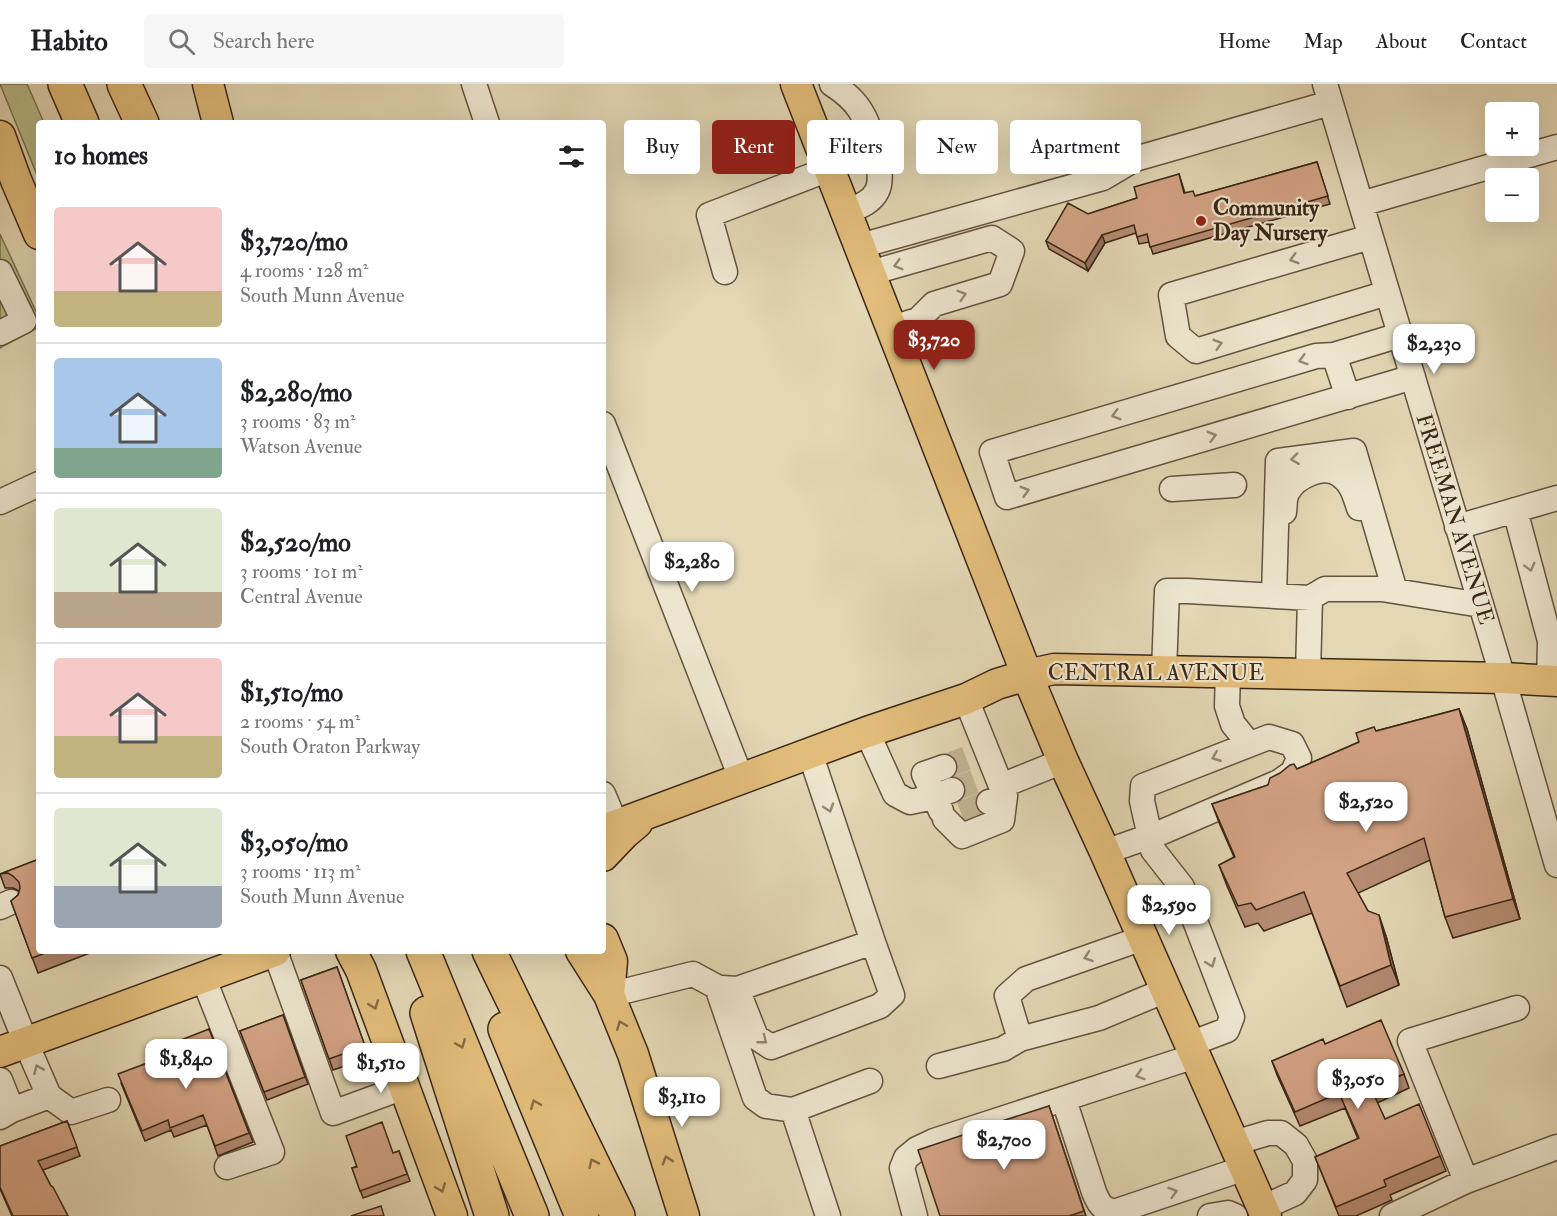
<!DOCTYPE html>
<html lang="en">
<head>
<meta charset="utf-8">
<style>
	:root { --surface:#fff; --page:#f6f6f6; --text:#202124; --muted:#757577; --line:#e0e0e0; --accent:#8f2418 }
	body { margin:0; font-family:"IM FELL Double Pica",serif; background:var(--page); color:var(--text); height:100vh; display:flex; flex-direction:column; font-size:22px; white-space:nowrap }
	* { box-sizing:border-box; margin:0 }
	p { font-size:20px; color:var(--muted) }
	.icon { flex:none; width:33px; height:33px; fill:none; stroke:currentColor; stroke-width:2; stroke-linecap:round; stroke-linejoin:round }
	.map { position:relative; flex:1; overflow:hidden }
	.sheet { position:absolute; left:36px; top:36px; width:570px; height:834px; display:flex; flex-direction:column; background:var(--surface); border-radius:6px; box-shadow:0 6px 24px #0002 }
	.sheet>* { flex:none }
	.guide { position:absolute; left:624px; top:36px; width:570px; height:54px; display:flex; gap:12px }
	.tools { position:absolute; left:1485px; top:18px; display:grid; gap:12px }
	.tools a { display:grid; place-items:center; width:54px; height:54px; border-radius:6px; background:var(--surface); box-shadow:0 6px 24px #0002; font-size:30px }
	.price { position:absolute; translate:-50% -51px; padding:0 14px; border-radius:12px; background:#fff; color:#222; font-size:20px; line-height:39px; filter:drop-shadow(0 2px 3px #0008) }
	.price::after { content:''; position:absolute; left:50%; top:36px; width:18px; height:14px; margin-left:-9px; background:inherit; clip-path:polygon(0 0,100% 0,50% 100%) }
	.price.current { background:var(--accent); color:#fff }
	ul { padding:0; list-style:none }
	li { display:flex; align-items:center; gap:18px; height:150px; padding:0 18px }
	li+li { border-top:2px solid var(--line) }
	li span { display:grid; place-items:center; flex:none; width:168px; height:120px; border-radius:6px; color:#555 }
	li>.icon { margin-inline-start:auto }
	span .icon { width:72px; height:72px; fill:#fffc; stroke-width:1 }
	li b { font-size:26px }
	h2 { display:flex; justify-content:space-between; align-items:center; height:72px; padding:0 18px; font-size:26px }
	.pill { padding:0 21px; border-radius:6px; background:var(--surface); box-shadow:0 6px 24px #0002; font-size:21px; line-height:54px }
	.pill.current { background:var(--accent); color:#fff }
	header { display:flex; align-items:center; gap:36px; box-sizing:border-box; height:84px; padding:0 30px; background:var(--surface); border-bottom:2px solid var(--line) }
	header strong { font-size:28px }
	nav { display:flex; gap:33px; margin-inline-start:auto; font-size:21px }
	.search { width:420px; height:54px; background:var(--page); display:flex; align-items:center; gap:15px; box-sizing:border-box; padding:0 21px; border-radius:6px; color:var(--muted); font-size:22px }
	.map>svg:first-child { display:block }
	.green { fill:#b9bd8a; stroke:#7a7250; stroke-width:1.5 }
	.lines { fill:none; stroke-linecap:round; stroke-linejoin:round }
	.minor-tunnel { stroke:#c1b494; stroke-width:24; stroke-dasharray:24 12; stroke-linecap:butt }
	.minor-casing { stroke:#64533e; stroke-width:27 }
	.major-casing { stroke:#3a2716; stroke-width:33 }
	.highway-casing { stroke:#3a2716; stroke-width:36 }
	.minor { stroke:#ede5ce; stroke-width:24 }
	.major { stroke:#e2bc7a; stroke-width:30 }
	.highway { stroke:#e2bc7a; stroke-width:33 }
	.wall { fill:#b58b72; stroke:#3a2716; stroke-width:1.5 }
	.shaded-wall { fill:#93715c; stroke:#3a2716; stroke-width:1.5 }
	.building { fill:#d2a284; stroke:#3a2716; stroke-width:1.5 }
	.oneway { stroke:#948672 }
	.oneway2 { stroke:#866a43 }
	.poi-dot { fill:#8f2418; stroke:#ede5ce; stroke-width:2 }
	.labels { text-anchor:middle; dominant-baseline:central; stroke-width:4.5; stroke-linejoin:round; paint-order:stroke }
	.poi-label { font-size:22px; font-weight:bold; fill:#3a2716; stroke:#ede5ce; text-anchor:start }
	.street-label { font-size:22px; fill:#3a2716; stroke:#ede5ce }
</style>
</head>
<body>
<header>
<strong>Habito</strong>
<div class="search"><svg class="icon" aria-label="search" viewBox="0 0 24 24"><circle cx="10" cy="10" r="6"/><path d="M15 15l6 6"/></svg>Search here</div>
<nav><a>Home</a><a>Map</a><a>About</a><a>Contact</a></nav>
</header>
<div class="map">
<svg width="1557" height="1132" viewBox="0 0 1557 1132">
	<rect width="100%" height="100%" fill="#e3d7b4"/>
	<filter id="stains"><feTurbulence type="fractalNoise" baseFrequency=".00333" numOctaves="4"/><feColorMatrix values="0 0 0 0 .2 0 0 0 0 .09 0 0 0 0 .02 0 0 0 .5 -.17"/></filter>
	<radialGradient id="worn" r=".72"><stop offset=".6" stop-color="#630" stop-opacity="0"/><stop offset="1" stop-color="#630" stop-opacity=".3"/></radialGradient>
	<!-- green -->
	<path class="green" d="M0 0H27L44 39H39V96Z
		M0 150 39 234V243L0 264Z"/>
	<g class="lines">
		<!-- minor-tunnel -->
		<path class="minor-tunnel" d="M944 683 972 672
			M952 706 981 695
			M961 729 989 718"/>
		<!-- minor casing -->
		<g class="minor-casing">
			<path id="minor" d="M474 0 487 39
				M832 0C843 7 853 15 860 26 870 41 886 90 877 107 871 119 858 123 846 128
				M1325 0 1503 594 1557 781
				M1361 120 1557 63
				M1370 153 1171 211 1178 252 1196 267 1387 209
				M860 162 1103 94 1135 75 1330 19
				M0 188 24 237 0 249
				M725 188 709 131 829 85
				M870 189 992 154 1012 167 1000 200 934 220 918 236 892 244
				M1400 251 1334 271 1316 272 992 368 1007 413 1413 293
				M1334 271 1348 313
				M603 340 741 694
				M1172 405 1234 401
				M0 418 39 400
				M1515 426 1550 557 1549 597
				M1284 428C1285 422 1284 415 1287 409 1295 393 1323 379 1340 391 1352 399 1355 412 1359 424
				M1457 443 1557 414
				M1274 512 1278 377 1354 367 1395 507
				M1164 587 1167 507H1188L1310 514
				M1228 588 1227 622 1233 640 1249 660
				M1308 590 1310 514 1325 505H1382L1481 521
				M966 615 1005 712 989 718
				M867 648 895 710 910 718 934 713 952 706
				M1001 702 1063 677
				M603 710 616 741
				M941 727 924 690 944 683
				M945 735 962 752 1002 736 1005 712
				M1105 768 1162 748 1279 698 1293 688 1299 674 1292 660 1269 653 1143 702 1142 717 1153 766 1182 803 1232 933 1227 946 1190 960
				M0 823 11 818
				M275 867 333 1029 404 1003
				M203 893 272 1068 227 1083
				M0 894 26 959 49 1012 71 1028 108 1016
				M722 904 737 905 873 858
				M737 905 756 953 771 963 880 922 892 911 873 858 810 669
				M609 911 693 890 717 903 755 1014 766 1022 793 1026 870 997
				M1020 955 1007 912 1026 895 1143 854
				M939 982 1003 965 1020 955 1099 934 1166 906
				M0 996 12 1026
				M1064 1016 1094 1108C1099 1120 1101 1124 1114 1128L1245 1084
				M793 1026 828 1132
				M0 1033 12 1026 49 1012
				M1234 1059 1268 1049H1281L1296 1061 1305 1077V1096L1295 1109 1262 1124
				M1466 1097 1410 957 1517 924
				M915 1132 902 1084 906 1074 917 1065 934 1057 1195 972
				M1210 1132 1228 1129 1235 1132
				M1392 1132 1466 1097 1557 1063"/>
		</g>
		<!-- major casing -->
		<g class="major-casing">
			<path id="major" d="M208 0 218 39
				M796 0 1027 591 1063 677 1105 768 1266 1132
				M0 52 16 96 39 150
				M603 746 867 648 966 615 997 600 1027 591 1054 585 1503 594 1557 597
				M603 772 624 750 637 739
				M603 855 612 877 609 911
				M351 867 361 886 452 1132
				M581 867 609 911 633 970 684 1132
				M0 968 275 867"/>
		</g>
		<!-- highway casing -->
		<g class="highway-casing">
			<path id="highway" d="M65 0 82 39
				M124 0 142 39
				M423 867 532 1132
				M489 867 618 1132
				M427 929 492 1132
				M505 945 582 1132"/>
		</g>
		<!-- minor -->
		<use href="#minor" class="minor"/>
		<!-- major -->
		<use href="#major" class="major"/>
		<!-- highway -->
		<use href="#highway" class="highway"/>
	</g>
	<!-- wall -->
	<path class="wall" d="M1317 78 1330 120 1153 170 1149 158 1139 160 1136 149 1105 159 1088 187 1049 165 1046 157 1088 130 1137 114 1179 90 1185 109 1195 112Z
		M1459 625 1467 645 1520 835 1453 854 1445 833 1430 776 1358 809 1368 827 1386 852 1399 901 1347 923 1312 829 1264 847 1258 839 1245 843 1227 802 1219 781 1234 773 1220 741 1212 720 1268 701 1297 685 1359 658 1376 647Z
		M39 775V867H95L38 889 11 817 18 811 19 807 13 804H5L0 790Z
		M337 883 369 974 333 986 301 896Z
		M283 931 308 1000 267 1016 240 947Z
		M209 945 253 1058 218 1072 207 1041 174 1053 171 1046 145 1057 121 999 179 967Z
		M1272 977 1404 990 1409 1004 1377 1019 1385 1035 1440 1072 1446 1087 1390 1111 1392 1116 1356 1132H1339L1315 1073 1358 1055 1345 1024 1300 1042 1277 991Z
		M1049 1022 1086 1132H940Z
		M67 1037 80 1072 43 1086 51 1102 68 1132H12L0 1105V1062Z
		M399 1067 410 1097 363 1114 352 1084Z"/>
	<!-- shaded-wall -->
	<path class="shaded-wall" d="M1102 151 1105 159 1088 187 1085 179Z
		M1459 625 1467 645 1520 835 1513 815Z
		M1379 831 1386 852 1399 901 1391 881Z"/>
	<!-- building -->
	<path class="building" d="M1317 78 1328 112 1150 163 1147 150 1137 153 1134 141 1102 151 1085 179 1046 157 1068 119 1088 130 1137 114 1134 103 1179 90 1184 109 1193 107 1195 112Z
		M1459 625 1513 815 1445 833 1424 754 1347 789 1368 827 1379 831 1391 881 1340 902 1304 808 1256 826 1251 819 1238 822 1219 781 1235 773 1212 720 1268 701 1270 694 1280 689 1290 681 1294 680 1297 685 1359 658 1356 649 1374 643 1376 647Z
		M39 775V867H51L32 874 11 817 18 811 20 804 19 798 13 792 8 789 0 790Z
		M337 883 365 962 329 975 301 896Z
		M283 931 305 993 264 1008 240 947Z
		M1381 936 1404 990 1371 1004 1385 1035 1419 1020 1440 1072 1384 1096 1386 1102 1336 1123 1315 1073 1359 1054 1339 1009 1295 1028 1272 977 1323 955 1325 960Z
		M209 945 249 1049 215 1062 203 1031 170 1044 168 1036 142 1047 118 990 179 967 176 958Z
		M1049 1022 1084 1127 1069 1132H940L918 1066 987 1043 986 1042Z
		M67 1037 77 1063 38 1077 51 1102 53 1103 68 1132H13L0 1103V1062Z
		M382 1038 393 1069 399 1067 407 1090 360 1107 352 1084 357 1083 346 1052Z
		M381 1122 384 1132H351Z"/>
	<!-- one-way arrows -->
	<defs><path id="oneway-chevron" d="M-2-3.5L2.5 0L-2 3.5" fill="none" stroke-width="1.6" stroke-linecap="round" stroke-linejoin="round" transform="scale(1.5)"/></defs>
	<g class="oneway">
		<use href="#oneway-chevron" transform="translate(1294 175) rotate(164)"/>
		<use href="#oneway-chevron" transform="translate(898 181) rotate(164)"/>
		<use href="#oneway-chevron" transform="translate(962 211) rotate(-17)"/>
		<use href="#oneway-chevron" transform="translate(1218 260) rotate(-17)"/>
		<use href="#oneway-chevron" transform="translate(1303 276) rotate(164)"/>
		<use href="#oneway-chevron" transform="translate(1116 331) rotate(164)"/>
		<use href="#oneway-chevron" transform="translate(1212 352) rotate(-16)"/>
		<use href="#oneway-chevron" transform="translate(1295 375) rotate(173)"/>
		<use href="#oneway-chevron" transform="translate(1025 407) rotate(-16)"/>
		<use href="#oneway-chevron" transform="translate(1530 483) rotate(75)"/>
		<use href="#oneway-chevron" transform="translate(1216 673) rotate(158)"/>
		<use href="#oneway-chevron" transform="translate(829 724) rotate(72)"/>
		<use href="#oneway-chevron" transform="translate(1088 873) rotate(161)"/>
		<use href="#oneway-chevron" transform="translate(1211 879) rotate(69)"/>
		<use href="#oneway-chevron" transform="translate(763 956) rotate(38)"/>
		<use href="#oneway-chevron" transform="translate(38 985) rotate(-114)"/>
		<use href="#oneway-chevron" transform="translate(1140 991) rotate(162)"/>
		<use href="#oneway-chevron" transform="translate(1173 1108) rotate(-18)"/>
	</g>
	<g class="oneway2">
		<use href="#oneway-chevron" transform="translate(374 921) rotate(70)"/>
		<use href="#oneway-chevron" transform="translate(621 941) rotate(-112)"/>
		<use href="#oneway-chevron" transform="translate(461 960) rotate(68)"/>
		<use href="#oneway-chevron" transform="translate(535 1020) rotate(-112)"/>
		<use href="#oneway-chevron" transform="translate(667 1076) rotate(-107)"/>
		<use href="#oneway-chevron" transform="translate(593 1079) rotate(-116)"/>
		<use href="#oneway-chevron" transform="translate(441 1104) rotate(69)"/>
	</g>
	<!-- markers -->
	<circle class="poi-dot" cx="1201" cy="137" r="6"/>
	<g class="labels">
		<!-- poi labels -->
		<g class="poi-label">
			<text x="1213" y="124">Community<tspan x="1213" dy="25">Day Nursery</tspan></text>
		</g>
		<!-- street labels -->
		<g class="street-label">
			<text transform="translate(1455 435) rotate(73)">FREEMAN AVENUE</text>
			<text x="1156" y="589">CENTRAL AVENUE</text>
		</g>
	</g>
	<rect width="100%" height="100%" filter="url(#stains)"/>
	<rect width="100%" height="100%" fill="url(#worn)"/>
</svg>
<div class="tools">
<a>+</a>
<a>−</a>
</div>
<b class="price current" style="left:934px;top:287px">$3,720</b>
<b class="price" style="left:1434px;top:291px">$2,230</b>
<b class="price" style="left:692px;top:509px">$2,280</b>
<b class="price" style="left:1366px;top:749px">$2,520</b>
<b class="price" style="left:1169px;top:852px">$2,590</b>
<b class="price" style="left:186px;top:1006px">$1,840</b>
<b class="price" style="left:381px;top:1010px">$1,510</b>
<b class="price" style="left:1358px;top:1026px">$3,050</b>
<b class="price" style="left:682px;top:1044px">$3,110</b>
<b class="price" style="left:1004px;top:1087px">$2,700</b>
<div class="guide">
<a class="pill">Buy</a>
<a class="pill current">Rent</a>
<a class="pill">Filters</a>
<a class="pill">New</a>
<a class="pill">Apartment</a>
</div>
<section class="sheet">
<h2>10 homes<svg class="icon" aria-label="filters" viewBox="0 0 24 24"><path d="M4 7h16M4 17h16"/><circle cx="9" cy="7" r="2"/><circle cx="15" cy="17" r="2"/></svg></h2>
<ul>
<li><span style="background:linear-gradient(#f6c9c9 70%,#c2b280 0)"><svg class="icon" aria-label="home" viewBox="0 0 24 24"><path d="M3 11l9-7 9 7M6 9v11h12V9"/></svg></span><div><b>$3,720/mo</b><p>4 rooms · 128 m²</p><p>South Munn Avenue</p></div></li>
<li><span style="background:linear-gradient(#a9c7e8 75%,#7fa58c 0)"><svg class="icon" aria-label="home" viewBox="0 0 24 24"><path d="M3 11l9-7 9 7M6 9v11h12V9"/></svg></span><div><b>$2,280/mo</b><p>3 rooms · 83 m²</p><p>Watson Avenue</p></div></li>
<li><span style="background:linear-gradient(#dfe7d0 70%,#b9a48a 0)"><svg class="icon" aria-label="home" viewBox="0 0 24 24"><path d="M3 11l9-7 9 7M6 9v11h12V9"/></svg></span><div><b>$2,520/mo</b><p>3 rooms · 101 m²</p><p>Central Avenue</p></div></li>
<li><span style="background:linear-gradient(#f6c9c9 65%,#c2b280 0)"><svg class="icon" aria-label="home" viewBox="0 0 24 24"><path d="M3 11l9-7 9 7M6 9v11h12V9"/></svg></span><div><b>$1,510/mo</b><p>2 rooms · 54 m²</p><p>South Oraton Parkway</p></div></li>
<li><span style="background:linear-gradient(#dfe7d0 65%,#9aa5b1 0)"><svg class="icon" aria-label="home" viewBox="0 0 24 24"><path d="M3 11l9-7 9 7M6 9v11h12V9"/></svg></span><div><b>$3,050/mo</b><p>3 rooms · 113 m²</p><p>South Munn Avenue</p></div></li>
</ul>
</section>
</div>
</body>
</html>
